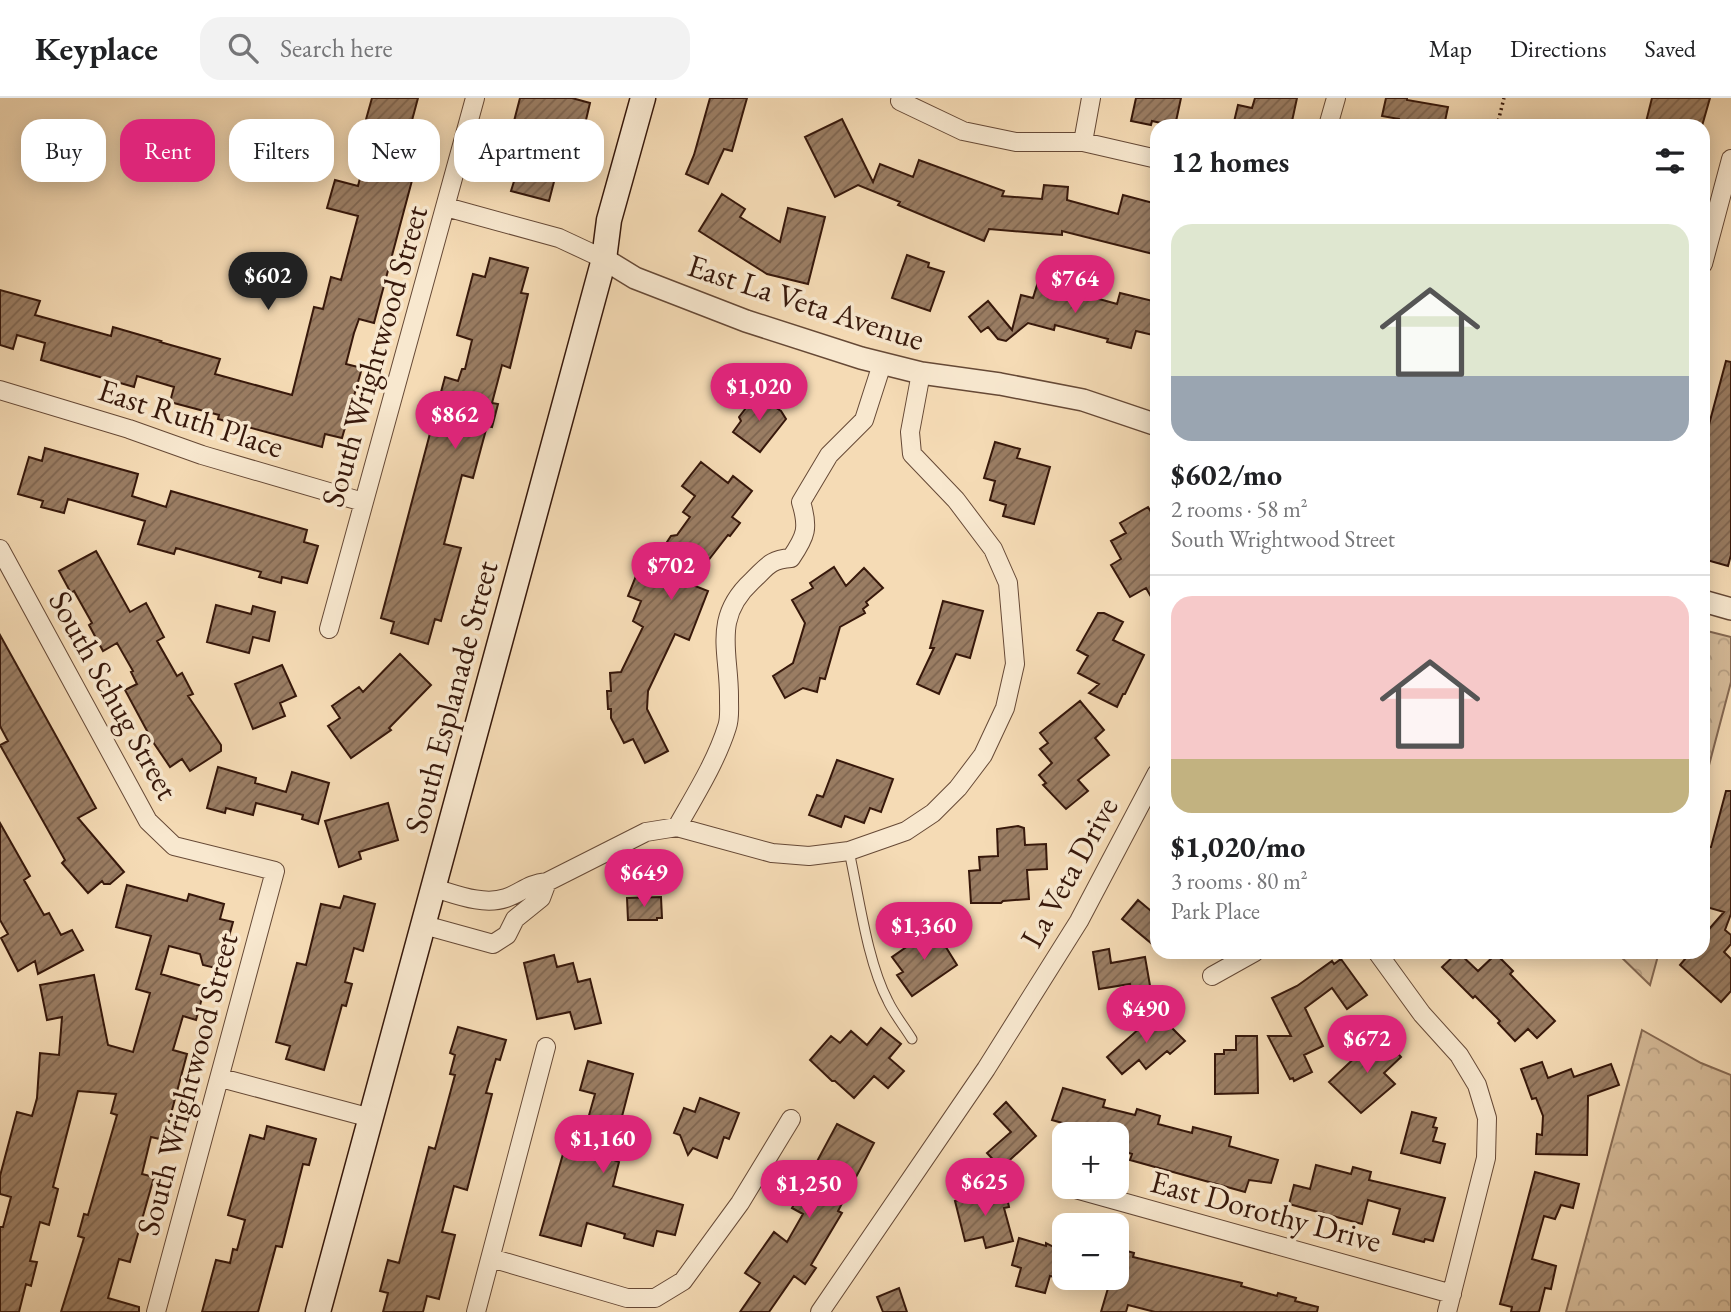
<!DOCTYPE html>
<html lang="en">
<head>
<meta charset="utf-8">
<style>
	:root { --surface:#fff; --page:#f2f2f2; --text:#202124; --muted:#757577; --line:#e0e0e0; --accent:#db2777 }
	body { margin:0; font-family:"EB Garamond",serif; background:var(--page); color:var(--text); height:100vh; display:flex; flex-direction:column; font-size:26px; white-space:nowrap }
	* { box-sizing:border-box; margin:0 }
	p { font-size:23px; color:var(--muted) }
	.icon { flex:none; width:38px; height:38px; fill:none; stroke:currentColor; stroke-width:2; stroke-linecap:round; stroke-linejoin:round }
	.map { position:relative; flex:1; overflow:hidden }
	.panel { position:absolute; left:1150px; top:21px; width:560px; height:840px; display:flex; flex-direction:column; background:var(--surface); border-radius:21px; box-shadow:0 4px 18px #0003 }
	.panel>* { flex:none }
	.guide { position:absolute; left:21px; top:21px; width:665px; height:63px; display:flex; gap:14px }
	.controls { position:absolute; left:1052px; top:1024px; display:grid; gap:14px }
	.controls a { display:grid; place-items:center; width:77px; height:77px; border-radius:14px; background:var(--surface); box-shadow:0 4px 18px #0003; font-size:35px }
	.price { position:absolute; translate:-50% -60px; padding:0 16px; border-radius:24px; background:var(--accent); color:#fff; font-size:23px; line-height:46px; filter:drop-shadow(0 2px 4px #0008) }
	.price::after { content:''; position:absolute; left:50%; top:42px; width:21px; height:16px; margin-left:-10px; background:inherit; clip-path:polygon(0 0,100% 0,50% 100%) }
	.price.on { background:#222; color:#fff }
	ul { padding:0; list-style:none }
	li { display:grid; align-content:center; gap:14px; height:371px; padding:0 21px }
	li+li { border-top:2px solid var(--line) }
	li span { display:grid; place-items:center; height:217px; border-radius:21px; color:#555 }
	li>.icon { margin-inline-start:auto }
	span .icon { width:126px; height:126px; fill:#fffc; stroke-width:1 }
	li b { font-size:30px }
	h2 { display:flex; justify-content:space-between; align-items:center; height:84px; padding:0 21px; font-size:30px }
	.tag { padding:0 24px; border-radius:21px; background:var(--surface); box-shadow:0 4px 18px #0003; font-size:24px; line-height:63px }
	.tag.on { background:var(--accent); color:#fff }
	header { display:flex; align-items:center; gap:42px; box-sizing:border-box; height:98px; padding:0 35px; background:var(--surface); border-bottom:2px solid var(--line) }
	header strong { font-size:33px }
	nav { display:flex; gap:38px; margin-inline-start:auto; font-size:24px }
	.search { width:490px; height:63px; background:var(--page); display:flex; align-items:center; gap:18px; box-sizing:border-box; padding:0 24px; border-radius:21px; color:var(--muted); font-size:26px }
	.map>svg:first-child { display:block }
	.park { fill:url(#park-crowns); stroke:#866952; stroke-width:2 }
	.building { fill:url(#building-hatch); stroke:#37180b; stroke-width:2 }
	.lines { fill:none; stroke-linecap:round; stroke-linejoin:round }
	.service-casing { stroke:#664936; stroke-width:11 }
	.minor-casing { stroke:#664936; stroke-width:20 }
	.tertiary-casing { stroke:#664936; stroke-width:24 }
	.secondary-casing { stroke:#37180b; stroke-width:27 }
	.path { stroke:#37180b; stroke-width:3.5; stroke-dasharray:2 3.5; stroke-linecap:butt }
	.service { stroke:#f8e8cf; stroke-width:9 }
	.minor { stroke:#f8e8cf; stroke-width:18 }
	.tertiary { stroke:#f8e8cf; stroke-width:21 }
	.secondary { stroke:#f8e8cf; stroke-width:24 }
	.labels { text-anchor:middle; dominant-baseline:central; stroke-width:7; stroke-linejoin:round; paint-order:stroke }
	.street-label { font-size:32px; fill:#37180b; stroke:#f8e8cf }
</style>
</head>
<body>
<header>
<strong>Keyplace</strong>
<div class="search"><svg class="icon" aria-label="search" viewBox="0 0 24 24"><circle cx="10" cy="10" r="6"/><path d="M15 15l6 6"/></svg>Search here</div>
<nav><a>Map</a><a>Directions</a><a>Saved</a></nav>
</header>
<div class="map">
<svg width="1731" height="1214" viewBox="0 0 1731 1214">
	<defs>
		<pattern id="park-crowns" width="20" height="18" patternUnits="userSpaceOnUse" patternTransform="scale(1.75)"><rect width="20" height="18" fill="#d5ba98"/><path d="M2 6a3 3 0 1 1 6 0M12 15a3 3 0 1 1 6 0" fill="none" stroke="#b79f82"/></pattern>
		<pattern id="building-hatch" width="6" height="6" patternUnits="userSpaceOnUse" patternTransform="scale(1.75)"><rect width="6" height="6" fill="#9a7d63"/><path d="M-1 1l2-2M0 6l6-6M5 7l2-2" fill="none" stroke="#7e6550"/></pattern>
	</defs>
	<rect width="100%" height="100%" fill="#f5dbb5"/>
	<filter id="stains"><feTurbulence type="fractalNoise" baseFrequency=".00286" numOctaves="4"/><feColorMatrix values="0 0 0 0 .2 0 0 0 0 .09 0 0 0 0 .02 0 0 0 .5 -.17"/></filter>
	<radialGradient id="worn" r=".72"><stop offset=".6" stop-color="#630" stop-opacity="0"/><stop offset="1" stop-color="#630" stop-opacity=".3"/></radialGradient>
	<!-- park -->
	<path class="park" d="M1703 532 1731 539V584L1703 690Z
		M1616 854H1659L1650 887Z
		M1642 932 1701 965 1731 977V1214H1566Z"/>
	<!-- building -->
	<path class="building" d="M372 0H418L407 41 422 45 374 225 359 221 354 235 346 266 362 270 342 340 325 336 322 349 218 321 219 317 170 304 174 289 137 278 134 289 41 262 45 245 17 237 13 251 0 247V192L40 203 35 217 111 238 113 229 161 243 160 244 220 261 215 276 292 297 314 209 323 211 331 179 341 182 358 118 327 110 335 82 358 88 367 53 358 50Z
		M520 0H572L590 5 582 39 571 36 567 50 563 49 549 103 511 93 515 80 500 77Z
		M710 0H747L732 53 724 51 708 86 686 76 694 57Z
		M1136 0H1181L1175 28 1152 23 1151 27 1131 23Z
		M1255 0H1297L1291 28H1233L1238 7 1252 10Z
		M1386 0H1407V2L1448 9 1444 28H1398L1399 21 1382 18Z
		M1652 0H1710L1702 28H1645Z
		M842 21 873 84 880 66 913 79 919 62 1004 93 1002 98 1042 101 1044 87 1068 89 1067 102 1118 116 1123 97 1157 106V157L1062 133V137L989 131 984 143 898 107 900 104 858 87 835 99 805 39Z
		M722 96 745 111 740 119 780 144 788 110 825 119 808 186 767 176 699 133Z
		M907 157 929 165 928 169 944 174 930 213 892 200Z
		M490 160 528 170 521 195 528 196 510 270 502 267 492 305 498 306 492 329 487 328 473 380 462 377 444 446 461 450 441 523 435 521 428 546 391 535 394 524 381 520 445 279 458 283 462 271H465L472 242 457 237 473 176 485 179Z
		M1038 184 1117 206 1120 195 1157 204V238L1136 233 1131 250 1107 244 1108 241 1055 227 1054 232 1028 225 1006 243 998 241 988 229 981 234 969 219 988 203 1012 232 1021 197 1033 200Z
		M1726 263 1731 264V457L1728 468 1703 461V349Z
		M756 297 781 313 786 321 760 354 733 334 741 323 739 319Z
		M995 344 1020 351 1017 360 1050 369 1034 426 1003 418 1006 407 990 402 995 383 984 380Z
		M45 350 138 376 132 398 166 409 171 393 307 432 304 444 318 448 307 485 282 479 281 485 259 479 261 474 176 450 174 456 138 446 145 423 68 401 64 415 41 409 43 403 18 396 29 359 42 363Z
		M701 364 728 385 733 378 752 393 732 419 740 425 730 438 728 437 690 486 708 493 689 542 675 536 648 593 647 611 668 653 645 665 633 641 624 645 611 620V611H608L607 593H611L610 575 621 574 643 529 633 523 641 503 628 498 644 458 665 466V447L671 438 677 437 690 419 683 414 695 398 682 388Z
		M1148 409 1157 424V509L1146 490 1130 499 1111 467 1121 461 1111 443 1126 435 1120 425Z
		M96 453 130 514 146 505 164 539 157 543 177 578 182 575 193 596 188 598 221 647V653L190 673 182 661 170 669 153 644 125 592 137 586 131 574 133 573 117 545 103 553 89 527 92 525 74 493 71 495 59 473Z
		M834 469 846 488 864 470 883 490 866 504 868 507 863 511 865 515 840 529 825 581 820 580 817 594 803 590 785 600 773 578 793 565 805 525 792 502 813 490 810 485Z
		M943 503 983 513 970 560 956 556 939 596 917 586 934 550H930Z
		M216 507 251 516 253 508 275 514 269 543 253 539 249 555 207 544Z
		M1098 515H1104L1123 524 1113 542 1144 557 1125 596H1123L1117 609 1089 595 1099 586 1078 575 1088 558 1077 552Z
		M0 537 96 710 78 720 124 774 110 786H104L102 783 88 795 62 765 65 762 0 647 8 643 0 628Z
		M400 556 431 587 389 630 391 632 351 660 328 628 340 620 332 608 359 589 363 594Z
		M282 567 296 598 280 605 285 618 253 631 235 586Z
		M1080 603 1104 632 1095 640 1109 657 1078 682 1088 693 1066 711 1043 687 1046 685 1039 677 1052 665 1040 651 1048 645 1040 635Z
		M837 662 893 681 881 714 870 710 864 725 845 718 841 729 809 717 817 697 823 699Z
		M218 669 256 680 255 685 286 694 292 674 329 685 318 726 302 721 303 717 256 705 253 717 226 710 225 715 207 710Z
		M1726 693H1731V816L1725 832 1731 837V846L1724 854 1731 861V893L1721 904 1680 867 1691 854H1703V838L1724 814 1703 808V767L1708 749H1711Z
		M388 705 398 742 359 754 361 761 339 769 325 723Z
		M0 725 30 778 24 782 44 817 49 815 61 837 72 832 83 852 38 876 35 863 18 873 1 840 8 836 0 822Z
		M1018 728 1024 730 1025 747 1046 746 1047 771 1027 772 1029 801 1003 803 1001 805H971L969 773 980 772 979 759 998 758 997 731Z
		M127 787 187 803 189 796 224 806 220 821 233 824 220 871 203 867 200 856 169 848 161 876 205 889 196 922 183 918 173 952 187 956 164 1042 151 1039 142 1076 154 1079 130 1164 119 1161 108 1200 139 1209V1214H61L84 1140 78 1138 84 1116 88 1117 117 1017 111 1015 116 996 78 993 53 1089 58 1091 49 1127 40 1124 30 1163 37 1164 31 1188 26 1186 19 1214H0V1129H3L11 1099 0 1096V1078L17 1014 32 1018 37 1000 40 955 59 957 62 919 47 922 40 887 94 877 108 947 133 954 150 895 136 891 151 838 116 829Z
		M344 798 375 806 363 853 354 850 345 884 352 886 346 908 342 907 324 972 286 961 290 948 276 944 297 865 306 867 321 806 340 810Z
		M661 799 662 820H657V822H628L627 800Z
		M1138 802 1157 818V850L1122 821Z
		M934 830 957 867 912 898 897 877 903 874 892 859Z
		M1109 851 1111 865 1145 859 1152 899 1133 902 1130 886 1099 891 1093 854Z
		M1458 854 1478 873 1496 856 1513 873 1510 876 1555 923 1537 940 1528 931 1515 943 1498 925 1500 923 1475 898 1473 900 1442 869Z
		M554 857 557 869 573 865 578 884 590 881 601 925 575 931 570 914 537 921 524 865Z
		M1341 861 1367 897 1347 911 1332 890 1305 910 1323 948 1304 957 1312 974 1294 983 1293 980 1290 981 1268 938H1291L1272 900 1297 888 1332 863 1334 866Z
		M1157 915 1185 943 1170 956 1167 953 1146 971 1139 962 1122 976 1107 959Z
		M458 929 506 942 500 962 496 961 486 995 492 996 467 1092 454 1088 442 1134 455 1137 439 1201 427 1198 423 1214H383L388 1195 380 1193 388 1162 399 1165 429 1049 435 1051 455 977 450 976 455 957 450 955Z
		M881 930 901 946 889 960 904 973 888 990 874 978 854 1000 835 983H832L810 962 831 938 840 945 851 933 867 947Z
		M1380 936 1401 959 1384 975 1395 986 1361 1015 1329 984Z
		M1236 938H1257L1258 995 1215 996V956H1224V952H1236Z
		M588 963 633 976 611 1061 619 1064 613 1088 683 1107 675 1137 657 1133 653 1148 624 1140 625 1136 587 1125 581 1148 540 1137 563 1056 573 1058 579 1034 584 1035 595 996 580 992Z
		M1542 964 1548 980 1571 971 1574 979 1611 966 1619 987 1588 998 1587 1057 1536 1056 1537 1036 1542 1037 1543 1018 1536 1000 1532 1001 1521 971Z
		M1063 990 1105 1002 1103 1009 1135 1017 1137 1011 1160 1018 1158 1026 1192 1035 1193 1029 1231 1039 1229 1048 1278 1062 1271 1085 1249 1082 1245 1094 1130 1062 1132 1056 1116 1051V1036H1101L1052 1022Z
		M700 1000 739 1015 729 1041 724 1039 717 1060 693 1050 688 1057 680 1037 674 1035 684 1010 695 1014Z
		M1006 1004 1036 1038 1001 1070 987 1055 1011 1034 994 1016Z
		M1412 1014 1436 1020 1433 1029 1437 1030 1433 1043 1445 1046 1440 1065 1401 1055Z
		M837 1026 874 1045 838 1113 842 1115 811 1167 816 1170 805 1186 794 1178 769 1214H740L760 1185 745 1175 774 1134 787 1144 803 1116 792 1110Z
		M267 1028 316 1041 309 1067 303 1066 282 1149 276 1148 258 1214H202L216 1162 230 1165 233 1151 237 1152 245 1122 228 1117 250 1037 264 1041Z
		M1316 1067 1351 1076 1353 1069 1371 1074 1369 1082 1445 1100 1433 1143 1425 1141 1424 1144 1393 1136 1400 1111 1368 1102 1362 1126 1289 1106 1294 1087 1310 1091Z
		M1535 1074 1579 1086 1573 1110 1561 1107 1555 1121 1544 1118 1532 1161 1556 1168 1551 1191 1545 1190 1539 1214H1511L1512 1209 1500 1206Z
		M1005 1090 1009 1109 1004 1110 1013 1143 986 1150 983 1139 965 1143 955 1103Z
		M1019 1140 1046 1148V1145L1064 1154V1181L1050 1178 1045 1195 1016 1188 1021 1170 1012 1167Z
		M1116 1150 1134 1155 1133 1159 1242 1185 1241 1188 1277 1198 1278 1195 1296 1200 1295 1203 1318 1209 1317 1214H1155L1128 1207 1126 1214H1101L1111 1180H1116Z
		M899 1190 907 1214H883L877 1199Z"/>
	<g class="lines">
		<!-- service casing -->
		<g class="service-casing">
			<path id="service" d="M849 753C859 798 867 863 888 903 894 916 904 928 912 941"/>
		</g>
		<!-- minor casing -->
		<g class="minor-casing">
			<path id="minor" d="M900 3 963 33 1016 44H1083L1157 61
				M1328 28 1336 0
				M1083 44 1091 0
				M446 109 559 140 604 161
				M1703 166 1731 61
				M0 292 129 331 202 357 363 404
				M0 451 148 723 174 748 275 773 156 1214
				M329 531 475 0
				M677 729C695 697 716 664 727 629 730 621 729 611 729 602 730 555 711 521 752 483 768 468 769 462 791 460 806 438 809 430 801 404L829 357 864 322 882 266
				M434 790C455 796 483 808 506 800 523 794 527 786 547 784L646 734 677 729 772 755 809 758 849 753 906 733 933 715 958 690 983 657 1005 610 1015 566 1008 485 993 451 956 402 912 356 910 334 921 275
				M424 827 493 846 507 837 515 821 541 800 547 784
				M1377 854 1422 916 1459 957 1477 987 1487 1020 1486 1060 1447 1214
				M1212 878 1255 854
				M221 980 371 1020
				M1065 1088 1452 1196
				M491 1160 627 1200H655L683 1183 740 1105 791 1021
				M476 1214 546 949
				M820 1214 986 971 1079 823 1157 675"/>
		</g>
		<!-- tertiary casing -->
		<g class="tertiary-casing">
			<path id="tertiary" d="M604 161 635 180 746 223 861 260 921 275 1000 286 1083 302 1157 327
				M1703 503 1731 511"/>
		</g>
		<!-- secondary casing -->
		<g class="secondary-casing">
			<path id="secondary" d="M318 1214 604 161 609 122 643 0"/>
		</g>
		<!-- path -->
		<path class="path" d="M1497 28 1504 0"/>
		<!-- service -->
		<use href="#service" class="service"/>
		<!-- minor -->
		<use href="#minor" class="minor"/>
		<!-- tertiary -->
		<use href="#tertiary" class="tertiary"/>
		<!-- secondary -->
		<use href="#secondary" class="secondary"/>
	</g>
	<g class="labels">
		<!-- street labels -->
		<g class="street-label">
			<text transform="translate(806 204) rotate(18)">East La Veta Avenue</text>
			<text transform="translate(374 258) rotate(-74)">South Wrightwood Street</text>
			<text transform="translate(191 320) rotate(18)">East Ruth Place</text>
			<text transform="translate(114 597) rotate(61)">South Schug Street</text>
			<text transform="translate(451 599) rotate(-75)">South Esplanade Street</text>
			<text transform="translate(1069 774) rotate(-61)">La Veta Drive</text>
			<text transform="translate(187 986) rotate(-75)">South Wrightwood Street</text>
			<text transform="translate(1266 1113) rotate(15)">East Dorothy Drive</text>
		</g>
	</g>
	<rect width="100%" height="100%" filter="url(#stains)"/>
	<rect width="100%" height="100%" fill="url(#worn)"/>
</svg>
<div class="controls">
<a>+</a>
<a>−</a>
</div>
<b class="price on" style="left:268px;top:214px">$602</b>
<b class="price" style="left:1075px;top:217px">$764</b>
<b class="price" style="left:759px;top:325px">$1,020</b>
<b class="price" style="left:455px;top:353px">$862</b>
<b class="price" style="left:671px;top:504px">$702</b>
<b class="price" style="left:644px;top:811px">$649</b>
<b class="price" style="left:924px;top:864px">$1,360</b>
<b class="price" style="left:1146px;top:947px">$490</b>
<b class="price" style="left:1367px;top:977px">$672</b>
<b class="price" style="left:603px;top:1077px">$1,160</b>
<b class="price" style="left:985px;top:1120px">$625</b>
<b class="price" style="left:809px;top:1122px">$1,250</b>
<div class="guide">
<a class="tag">Buy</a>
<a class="tag on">Rent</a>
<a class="tag">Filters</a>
<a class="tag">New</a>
<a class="tag">Apartment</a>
</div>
<section class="panel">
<h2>12 homes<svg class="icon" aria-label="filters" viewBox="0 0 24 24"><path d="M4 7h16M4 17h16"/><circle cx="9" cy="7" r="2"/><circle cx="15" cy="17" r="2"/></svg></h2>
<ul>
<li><span style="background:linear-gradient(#dfe7d0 70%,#9aa5b1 0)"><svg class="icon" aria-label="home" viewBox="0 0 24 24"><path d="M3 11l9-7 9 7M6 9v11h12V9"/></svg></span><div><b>$602/mo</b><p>2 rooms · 58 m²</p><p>South Wrightwood Street</p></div></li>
<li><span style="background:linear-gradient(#f6c9c9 75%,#c2b280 0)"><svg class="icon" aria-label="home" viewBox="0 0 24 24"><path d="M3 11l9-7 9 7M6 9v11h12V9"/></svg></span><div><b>$1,020/mo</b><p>3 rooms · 80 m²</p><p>Park Place</p></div></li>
</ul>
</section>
</div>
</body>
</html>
